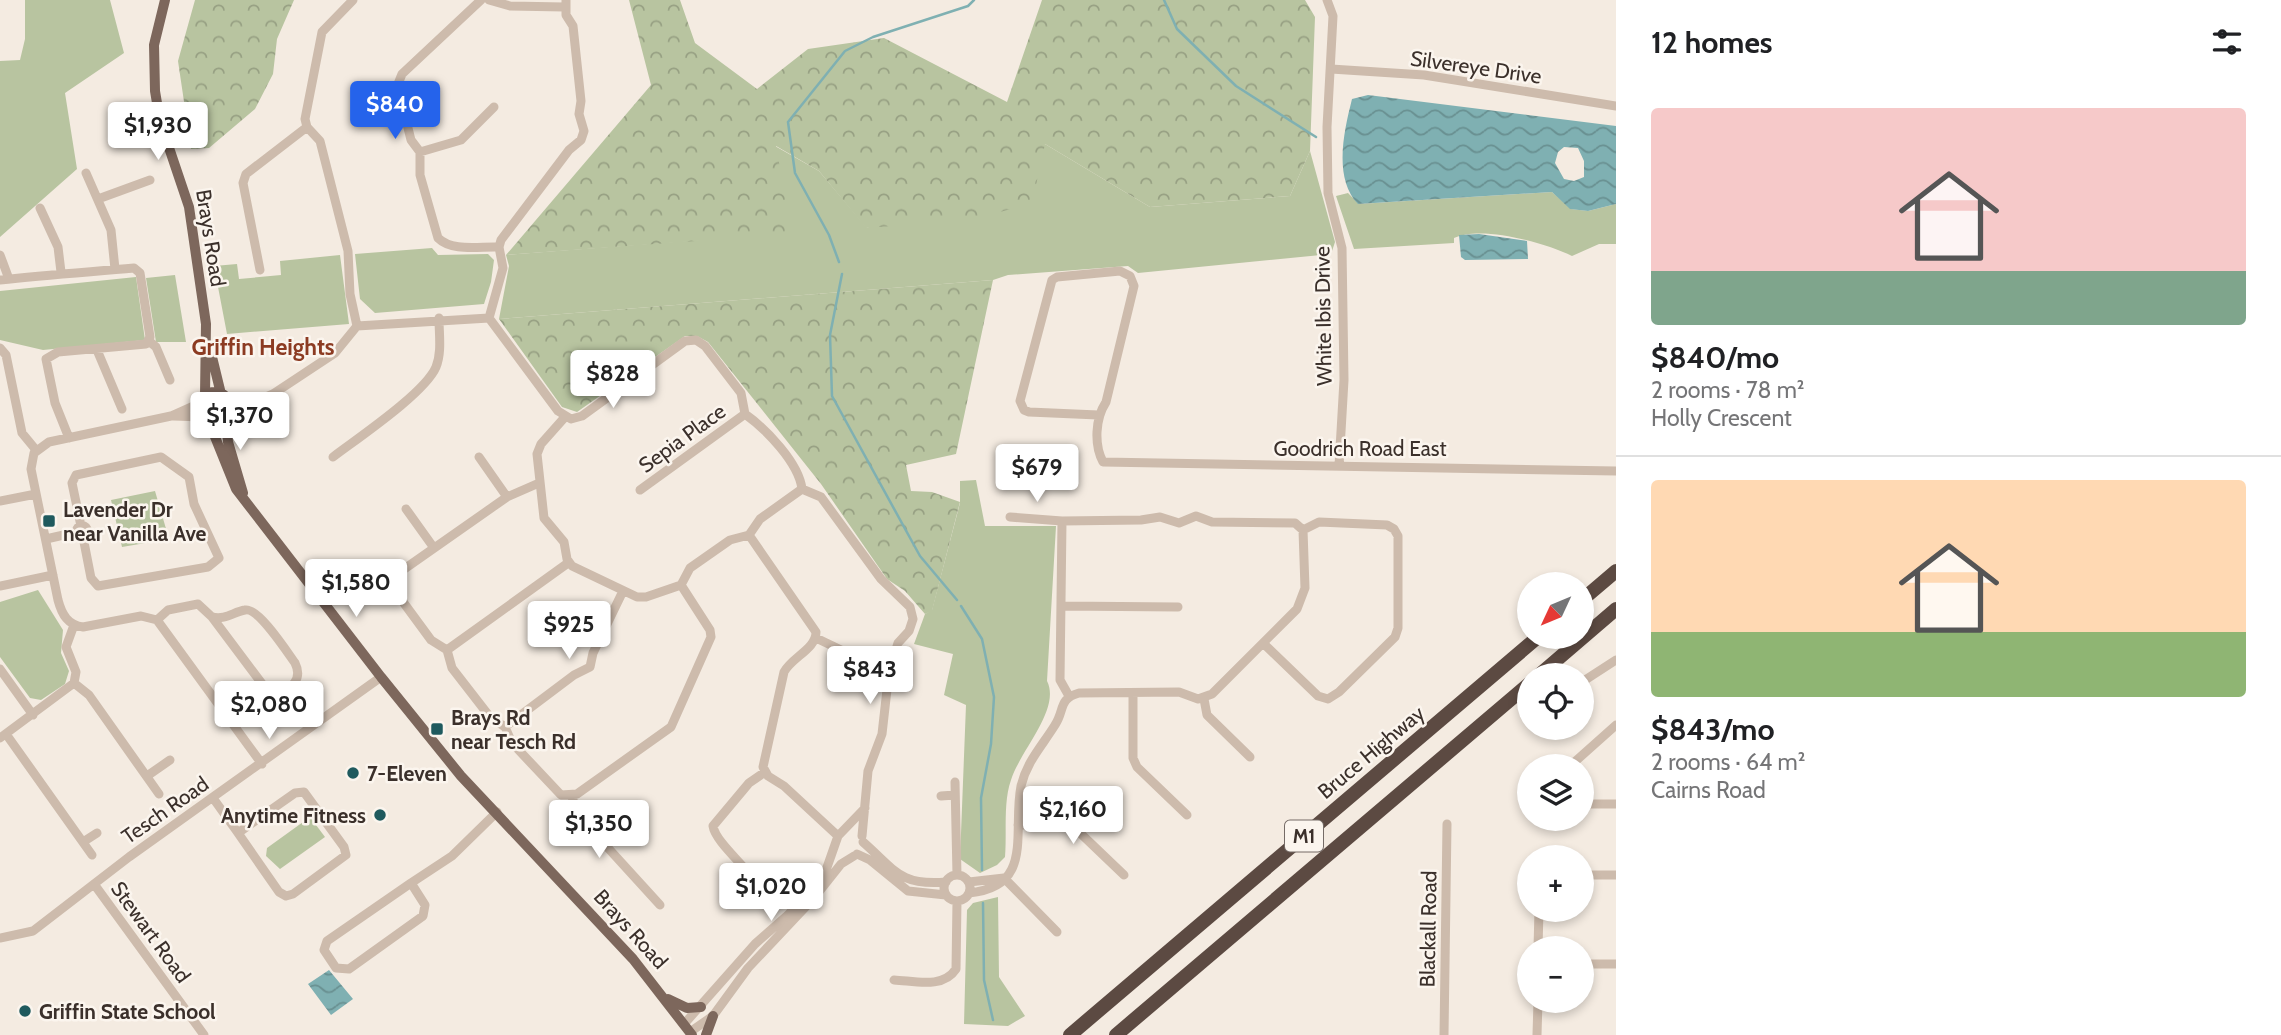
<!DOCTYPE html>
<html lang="en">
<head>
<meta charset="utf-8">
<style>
	:root { --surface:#fff; --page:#f2f2f2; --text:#202124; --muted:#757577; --line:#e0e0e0; --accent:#2563eb }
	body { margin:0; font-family:Cabin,sans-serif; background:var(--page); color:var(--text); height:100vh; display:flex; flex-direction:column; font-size:26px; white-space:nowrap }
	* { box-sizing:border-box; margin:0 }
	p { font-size:23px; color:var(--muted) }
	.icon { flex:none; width:38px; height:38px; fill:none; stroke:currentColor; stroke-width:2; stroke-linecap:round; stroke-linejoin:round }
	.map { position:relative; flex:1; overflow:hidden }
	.drawer { display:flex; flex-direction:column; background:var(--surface); width:665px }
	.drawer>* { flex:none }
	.needle { width:46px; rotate:226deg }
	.tools { position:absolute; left:1517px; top:572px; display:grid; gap:14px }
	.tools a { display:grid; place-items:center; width:77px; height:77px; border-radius:50%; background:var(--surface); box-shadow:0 4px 10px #0003; font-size:35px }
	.price { position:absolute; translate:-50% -60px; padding:0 16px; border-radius:7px; background:#fff; color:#222; font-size:23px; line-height:46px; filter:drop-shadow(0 2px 4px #0008) }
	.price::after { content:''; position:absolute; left:50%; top:42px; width:21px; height:16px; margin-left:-10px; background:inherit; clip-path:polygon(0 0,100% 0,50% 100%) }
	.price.selected { background:var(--accent); color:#fff }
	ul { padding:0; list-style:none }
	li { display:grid; align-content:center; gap:14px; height:371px; padding:0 35px }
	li+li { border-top:2px solid var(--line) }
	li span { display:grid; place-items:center; height:217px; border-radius:7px; color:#555 }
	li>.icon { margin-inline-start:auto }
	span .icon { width:126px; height:126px; fill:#fffc; stroke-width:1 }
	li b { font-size:30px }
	h2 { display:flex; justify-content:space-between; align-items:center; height:84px; padding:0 35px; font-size:30px }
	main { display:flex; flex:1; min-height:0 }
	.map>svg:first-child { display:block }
	.green { fill:#b8c4a0 }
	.forest { fill:url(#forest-crowns) }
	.water { fill:url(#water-waves); fill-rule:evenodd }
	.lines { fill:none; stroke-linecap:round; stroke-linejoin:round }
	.stream { stroke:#7fb0b2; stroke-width:2.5 }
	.minor { stroke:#cdbbac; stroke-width:9 }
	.major { stroke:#7d675c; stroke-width:10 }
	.highway { stroke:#5c4a42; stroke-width:14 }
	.poi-dot { fill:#1f5a5e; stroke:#fbf5ee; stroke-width:2.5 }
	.labels { text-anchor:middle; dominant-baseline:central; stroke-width:5; stroke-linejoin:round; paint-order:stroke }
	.shield { fill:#fbf5ee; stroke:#756b66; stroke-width:2 }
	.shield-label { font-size:19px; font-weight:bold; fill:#3b302b }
	.street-label { font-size:21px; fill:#3b302b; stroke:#fbf5ee }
	.poi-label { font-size:21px; font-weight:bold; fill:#3b302b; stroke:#fbf5ee; text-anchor:start }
	.neighbourhood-label { font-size:23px; font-weight:bold; fill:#8c3b22; stroke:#fbf5ee }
</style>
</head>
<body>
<main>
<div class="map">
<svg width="1616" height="1035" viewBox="0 0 1616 1035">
	<defs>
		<pattern id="forest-crowns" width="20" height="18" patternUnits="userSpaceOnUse" patternTransform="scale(1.75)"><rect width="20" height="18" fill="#b8c4a0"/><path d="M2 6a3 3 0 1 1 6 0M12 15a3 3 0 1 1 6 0" fill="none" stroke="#97a083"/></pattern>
		<pattern id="water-waves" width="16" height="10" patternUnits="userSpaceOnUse" patternTransform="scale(1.75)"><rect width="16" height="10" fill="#7fb0b2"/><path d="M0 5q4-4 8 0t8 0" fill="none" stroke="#699091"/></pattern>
	</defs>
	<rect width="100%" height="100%" fill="#f4ebe1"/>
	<!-- green -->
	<path class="green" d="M25 0H110L124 53 65 93 77 169 0 237V61L20 60 25 39Z
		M1045 144 1150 207 1290 196 1310 151 1335 242 1331 254 1138 273 1128 266 1008 275 993 280 499 319 509 266 506 255 791 233 775 146 819 171 867 228Z
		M1552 192 1571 209 1588 211 1616 204V244H1599L1572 256C1545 243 1482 225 1454 238V243L1354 249 1336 196 1348 193 1359 204Z
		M432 248 438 255 488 254 494 260 491 282 484 304 375 313 360 299 355 254Z
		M340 255 349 324 227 334 214 266 237 264 239 279 281 275 280 261Z
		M175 275 186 342H156L146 278Z
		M136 277 145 340 43 350 0 340V291Z
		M976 480 985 526H1056L1047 681C1061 709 1021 749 1011 780 1003 802 1007 833 1005 857L997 865 980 873 960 859 966 705 944 695 953 654 914 644 925 614 932 610 960 503V481Z
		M155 491 169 539 122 547 111 500Z
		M38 590 63 630 61 653 69 671 65 684 41 700 30 698 0 657V602Z
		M310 817 325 837 280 869 266 856 267 848Z
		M998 897 999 977 1025 1016 1008 1026 964 1024 967 910 973 903Z"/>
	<!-- forest -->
	<path class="forest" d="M195 0H294L277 39 273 74 255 109 209 148 191 149 178 61Z
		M629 0H680L695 43 757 89 808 49 884 38 1007 102 1042 0H1305L1315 17 1310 151 1290 196 1150 207 1045 144 1032 203 971 220 866 228 819 171 776 146 792 234 506 255 651 85Z
		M993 280 956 454 906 465 911 491 932 492 960 502 932 611 925 614 905 591 887 579 821 484 708 342 697 336H685L577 412 562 407 499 319Z"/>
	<!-- water -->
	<path class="water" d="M1368 95 1616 126V204L1588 211 1570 209 1552 192 1358 204C1333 178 1344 131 1352 99ZM1564 147 1578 148 1584 161V177L1574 181 1564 179 1555 163 1558 152Z
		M1479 234 1527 241 1528 259 1465 260 1461 257 1459 235Z
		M329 970 353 999 331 1015 308 984Z"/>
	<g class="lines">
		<!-- stream -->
		<path class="stream" d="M1164 0 1177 29 1236 86 1316 137
			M839 262 829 235 795 173 788 122 845 51 873 37 968 6 974 0
			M842 274 830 335 832 396 920 556 957 600
			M961 606 982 639 994 697 991 744 981 798 982 870
			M983 903 984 980 993 1020"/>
		<!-- minor -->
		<path class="minor" d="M353 0 322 32 305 119 307 127 320 141 348 251 350 294 357 326
			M481 0 402 74 398 84 399 92 411 140 420 152V175L438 238C452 252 480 246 499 247
			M489 0 510 6 564 7
			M1327 0 1333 16 1327 127 1328 193 1342 248 1344 380 1339 466
			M1331 69 1424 75 1616 106
			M420 152 461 140 494 107
			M86 173 111 230 115 269
			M98 199 150 180
			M40 208 58 247 61 272
			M0 255 9 279
			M260 270 243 183 246 174 307 127
			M0 280C45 275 89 272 134 268L140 273 150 337 146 344 58 352 46 359 55 403 69 438
			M489 318 503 268 499 247 501 240 569 150 581 140 584 131 579 114 581 101 573 26 566 15V0
			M149 341 156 347 170 380
			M0 348 6 355 22 433 36 450
			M97 350 122 409
			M226 397 258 398
			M200 403 171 416 49 442 34 453 31 469 58 600C62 615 68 625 83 627L141 616 157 620 262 764
			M229 413 273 394 335 353 357 326 489 318 558 411 571 419 582 416 685 341 696 340 705 346 741 393 745 414C766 429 799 463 802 489L821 497 881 579 910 607 913 619 909 631 898 643 889 672 882 734 868 771 862 836
			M1098 415 1029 412 1024 410 1020 401 1052 280 1057 277 1120 271 1130 276 1134 286 1106 402C1095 419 1094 445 1103 462L1616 471
			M173 416 203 417
			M565 417 541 444 537 454 544 518 564 542 567 559 572 566 637 597H646L681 585 690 568 730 540 749 535 760 519 802 489
			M333 457C358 438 425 393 436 367 442 352 439 335 439 318
			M479 457 507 497
			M539 483 507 497 400 572 393 581 395 591 431 640 447 650 452 668 490 717 505 727 512 743 561 795 577 794 671 727 711 637 710 630 681 585
			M640 490 745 414
			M0 501 36 494
			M406 509 434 548
			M1010 517 1062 521
			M76.5 531a5.5 5.5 0 1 1 11 0a5.5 5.5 0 1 1-11 0Z
			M81 526 72 483 76 475 161 457 189 477 194 504 219 558 208 567 98 586 91 578 83 537
			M749 535 816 632C816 649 792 657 784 672L763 767 768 776 784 786 838 836
			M46 539 77 532
			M0 586 53 575
			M1061 606 1178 607
			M157 620 168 610 198 604 212 617 269 693 278 695C292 688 303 679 295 663 287 652 258 607 245 610 233 612 226 620 212 617
			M816 638 841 650
			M1263 643 1318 696 1328 699 1339 692 1395 637 1398 628V536L1394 529 1387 525 1319 522 1303 530
			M447 650 568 563
			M0 669 33 715
			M1582 682 1616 660
			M74 683 89 695 159 794
			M1133 694V758L1137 767 1187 815
			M1069 696 1060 680 1062 521 1141 520 1160 517 1179 523 1196 516 1212 522 1295 523 1303 530
			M1204 699 1207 715 1250 757
			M505 727 574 675 590 667 593 653 623 591
			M6 734 92 855
			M0 738 74 683 76 672 66 647 74 625
			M1570 766 1616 725
			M147 776 170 760
			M955 782 957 875
			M941 796 955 795
			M572 797 578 815 660 905
			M213 798 238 833 295 793 304 792 344 847 346 855 293 894 286 896 279 892 238 833
			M1582 804H1616
			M1018 825H1066L1078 831 1124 875
			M83 842 97 833
			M863 842C895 870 900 886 946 882
			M857 854 870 860 908 891 946 895
			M1582 875H1616
			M944 888a13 13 0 1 1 26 0a13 13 0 1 1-26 0Z
			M1004 878 1057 932
			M755 881C744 865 715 841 713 826L749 783 765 772
			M969 882 1004 878
			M411 883 327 941 324 950 336 968 349 969 423 916 425 905 411 883 452 856 497 812
			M94 884 204 1035
			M969 893C1035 887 1012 832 1021 786 1027 761 1042 746 1055 725 1065 710 1058 699 1079 693L1179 692 1198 699 1212 694 1297 609 1305 588 1303 530
			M0 938 33 931 129 857 381 677
			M1538 948 1539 910
			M1582 964H1616
			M894 980C915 981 943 989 956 969L957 901
			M685 1023 755 944 788 915 825 873 838 836 865 808
			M690 1032 713 1016 748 968 814 898 841 864 854 856
			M1444 1035 1447 824
			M1537 1035 1538 1001"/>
		<!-- major -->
		<path class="major" d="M165 0 154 45 155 91 160 121 189 207 206 324 205 395
			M212 357 221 394
			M200 407a15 15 0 1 1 30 0a15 15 0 1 1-30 0Z
			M226 418 228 442 243 493
			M209 422 236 489 381 677 461 776 633 959 692 1035
			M668 999 687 1008 701 1007
			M706 1035 713 1016"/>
		<!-- highway -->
		<path class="highway" d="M1582 600 1616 571
			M1538 676 1616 609
			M1070 1035 1538 637
			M1116 1035 1530 683"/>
	</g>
	<!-- markers -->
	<g class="poi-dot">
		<rect x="42" y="514" width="14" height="14" rx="3.5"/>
		<rect x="430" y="722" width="14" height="14" rx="3.5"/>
		<circle cx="353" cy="773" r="7"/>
		<circle cx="380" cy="815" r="7"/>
		<circle cx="25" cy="1011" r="7"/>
	</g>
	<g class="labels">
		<!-- shield labels -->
		<rect class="shield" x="1285" y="820.5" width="38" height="31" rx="5"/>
		<g class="shield-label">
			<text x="1304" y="836">M1</text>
		</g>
		<!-- street labels -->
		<g class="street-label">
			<text transform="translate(1476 67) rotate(8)">Silvereye Drive</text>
			<text transform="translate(211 238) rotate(81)">Brays Road</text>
			<text transform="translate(1323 316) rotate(-91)">White Ibis Drive</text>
			<text transform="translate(682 438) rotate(-36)">Sepia Place</text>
			<text x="1360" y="448">Goodrich Road East</text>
			<text transform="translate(1371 752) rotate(-40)">Bruce Highway</text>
			<text transform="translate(165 810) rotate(-35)">Tesch Road</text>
			<text transform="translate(631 929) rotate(48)">Brays Road</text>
			<text transform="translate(1428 929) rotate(-89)">Blackall Road</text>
			<text transform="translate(151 932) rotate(54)">Stewart Road</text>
		</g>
		<!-- poi labels -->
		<g class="poi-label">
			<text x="63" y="509">Lavender Dr<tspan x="63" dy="24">near Vanilla Ave</tspan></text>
			<text x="451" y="717">Brays Rd<tspan x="451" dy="24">near Tesch Rd</tspan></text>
			<text x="367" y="773">7-Eleven</text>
			<text x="366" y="815" text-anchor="end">Anytime Fitness</text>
			<text x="39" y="1011">Griffin State School</text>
		</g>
		<!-- neighbourhood labels -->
		<g class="neighbourhood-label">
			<text x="263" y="347">Griffin Heights</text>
		</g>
	</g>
</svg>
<div class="tools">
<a><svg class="needle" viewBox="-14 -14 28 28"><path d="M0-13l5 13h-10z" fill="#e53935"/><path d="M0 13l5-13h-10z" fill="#757577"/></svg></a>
<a><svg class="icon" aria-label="locate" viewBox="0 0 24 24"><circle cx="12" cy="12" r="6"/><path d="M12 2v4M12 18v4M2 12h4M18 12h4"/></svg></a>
<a><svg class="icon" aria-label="layers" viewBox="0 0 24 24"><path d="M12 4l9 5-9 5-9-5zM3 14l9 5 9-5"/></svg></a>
<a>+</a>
<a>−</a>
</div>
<b class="price selected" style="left:395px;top:141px">$840</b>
<b class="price" style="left:158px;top:162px">$1,930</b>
<b class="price" style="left:613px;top:410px">$828</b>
<b class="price" style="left:240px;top:452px">$1,370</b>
<b class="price" style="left:1037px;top:504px">$679</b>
<b class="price" style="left:356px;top:619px">$1,580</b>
<b class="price" style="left:569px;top:661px">$925</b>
<b class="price" style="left:870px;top:706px">$843</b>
<b class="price" style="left:269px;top:741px">$2,080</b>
<b class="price" style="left:1073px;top:846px">$2,160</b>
<b class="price" style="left:599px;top:860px">$1,350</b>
<b class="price" style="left:771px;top:923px">$1,020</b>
</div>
<section class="drawer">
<h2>12 homes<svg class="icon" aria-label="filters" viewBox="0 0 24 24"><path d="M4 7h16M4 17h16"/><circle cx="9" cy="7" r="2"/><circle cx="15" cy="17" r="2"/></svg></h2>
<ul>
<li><span style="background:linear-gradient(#f6c9c9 75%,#7fa58c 0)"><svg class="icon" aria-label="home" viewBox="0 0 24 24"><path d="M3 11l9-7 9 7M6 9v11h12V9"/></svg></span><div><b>$840/mo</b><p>2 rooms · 78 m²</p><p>Holly Crescent</p></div></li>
<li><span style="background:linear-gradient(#ffd9b3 70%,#8fb573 0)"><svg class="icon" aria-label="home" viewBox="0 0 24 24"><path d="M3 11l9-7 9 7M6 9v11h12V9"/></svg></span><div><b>$843/mo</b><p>2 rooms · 64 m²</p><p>Cairns Road</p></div></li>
</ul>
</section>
</main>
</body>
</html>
